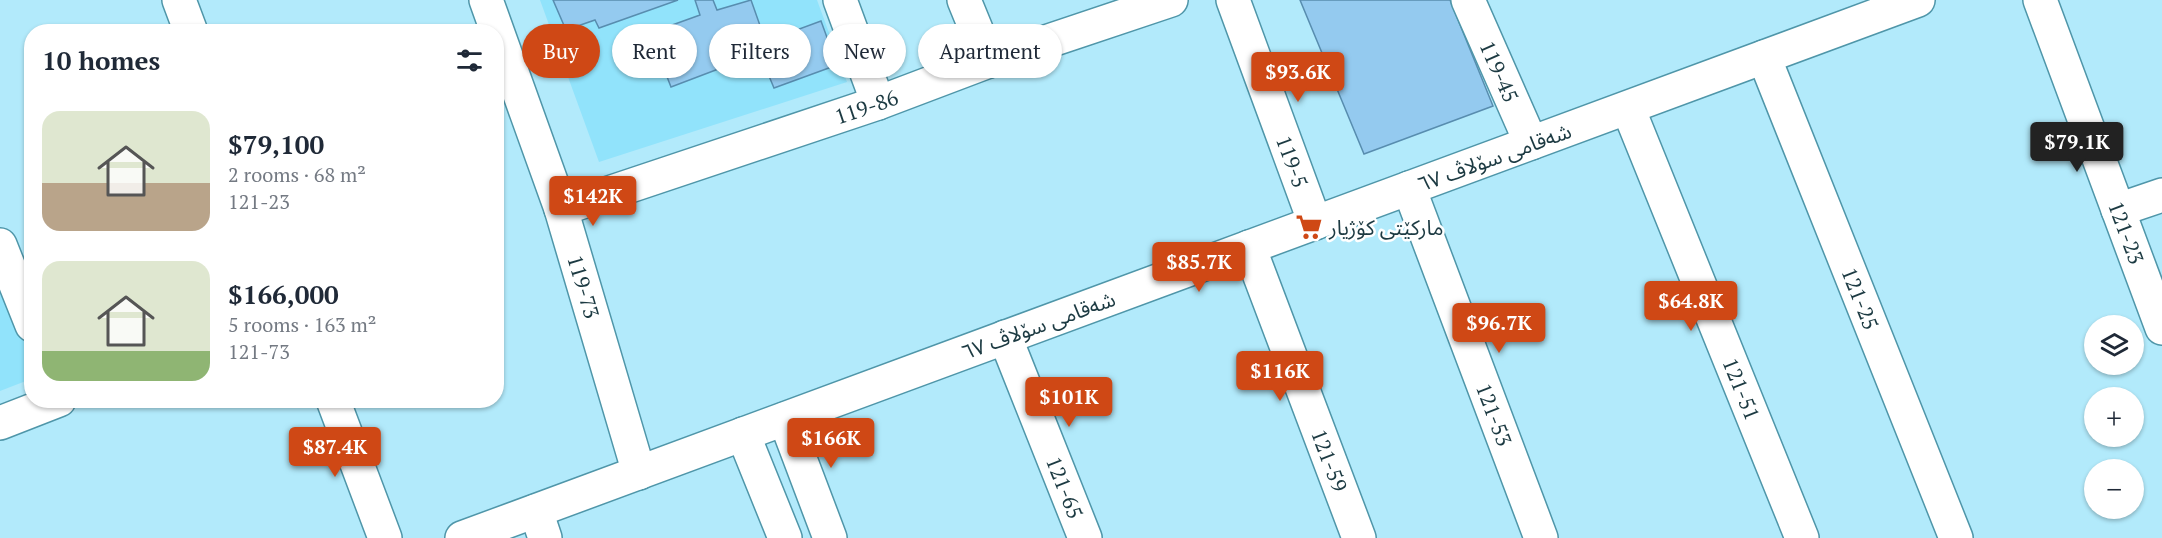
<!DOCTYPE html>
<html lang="en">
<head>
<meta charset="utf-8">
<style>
	:root { --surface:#fff; --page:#f2f2f3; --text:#1f2937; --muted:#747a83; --accent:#cf4815 }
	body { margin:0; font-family:"PT Serif","Noto Sans Arabic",serif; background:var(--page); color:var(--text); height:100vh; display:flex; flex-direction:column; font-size:22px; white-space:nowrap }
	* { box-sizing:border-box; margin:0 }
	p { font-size:20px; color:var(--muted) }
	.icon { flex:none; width:33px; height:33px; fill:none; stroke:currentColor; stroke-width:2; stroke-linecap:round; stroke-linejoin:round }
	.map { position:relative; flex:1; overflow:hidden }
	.panel { position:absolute; left:24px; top:24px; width:480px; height:384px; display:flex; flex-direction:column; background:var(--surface); border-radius:24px; box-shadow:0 2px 4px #0004 }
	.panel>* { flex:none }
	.hud { position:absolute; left:522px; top:24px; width:570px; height:54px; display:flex; gap:12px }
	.buttons { position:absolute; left:2084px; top:315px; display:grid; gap:12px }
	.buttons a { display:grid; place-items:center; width:60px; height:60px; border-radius:50%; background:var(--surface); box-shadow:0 2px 4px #0004; font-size:30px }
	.price { position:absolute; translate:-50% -51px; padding:0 14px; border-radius:6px; background:var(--accent); color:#fff; font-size:20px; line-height:39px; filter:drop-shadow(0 2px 3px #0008) }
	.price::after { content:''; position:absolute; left:50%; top:36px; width:18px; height:14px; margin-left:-9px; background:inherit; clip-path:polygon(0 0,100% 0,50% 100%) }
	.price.selected { background:#222; color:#fff }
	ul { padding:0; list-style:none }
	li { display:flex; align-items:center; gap:18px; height:150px; padding:0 18px }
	li span { display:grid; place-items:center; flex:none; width:168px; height:120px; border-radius:18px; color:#555 }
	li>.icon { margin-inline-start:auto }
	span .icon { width:72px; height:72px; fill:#fffc; stroke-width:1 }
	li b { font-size:26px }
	h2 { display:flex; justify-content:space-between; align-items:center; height:72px; padding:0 18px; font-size:26px }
	.pill { padding:0 21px; border-radius:27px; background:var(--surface); box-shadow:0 2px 4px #0004; font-size:21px; line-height:54px }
	.pill.selected { background:var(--accent); color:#fff }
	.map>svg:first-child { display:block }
	.built { fill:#91e3fb }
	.building { fill:#94caef; stroke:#588daf; stroke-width:1.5 }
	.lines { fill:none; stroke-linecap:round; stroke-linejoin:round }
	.minor-casing { stroke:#4f96a9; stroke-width:36 }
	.minor { stroke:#fff; stroke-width:33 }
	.labels { text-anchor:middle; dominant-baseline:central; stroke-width:5; stroke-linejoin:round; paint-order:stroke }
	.street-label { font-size:21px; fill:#1c3a42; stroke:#fff }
	.poi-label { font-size:21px; fill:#1c3a42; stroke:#fff; text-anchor:start }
</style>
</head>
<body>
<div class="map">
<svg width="2162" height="538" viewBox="0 0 2162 538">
	<rect width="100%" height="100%" fill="#b2eafb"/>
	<!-- built -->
	<path class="built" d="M540 0H817L847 82 599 162Z
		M0 266 32 350 31 379 0 391Z"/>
	<!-- building -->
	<path class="building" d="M553 0H678L599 28 595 20 566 30Z
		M695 0H713L717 10 751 0 763 34 738 43 741 53 719 61 721 68 671 87 650 33 700 15Z
		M1300 0H1450L1493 106 1364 154Z
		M821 21 837 65 774 88 756 45Z"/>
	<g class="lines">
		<!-- minor casing -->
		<g class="minor-casing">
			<g id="minor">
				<path d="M179 0 191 32"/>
				<path id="s1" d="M486 0 561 209 639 473"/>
				<path d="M840 0 878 103"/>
				<path d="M964 0 989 61"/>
				<path id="s2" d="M1233 0 1315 223"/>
				<path id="s3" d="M1468 0 1531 143"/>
				<path id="s4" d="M2040 0 2162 328"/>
				<path id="s5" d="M1764 57 1956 538"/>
				<path id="s6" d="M1628 108 1802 538"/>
				<path id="s7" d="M1409 188 1541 538"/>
				<path id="s8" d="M561 209 878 103 989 61 1171 0"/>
				<path d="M2118 210 2162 195"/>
				<path d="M0 245 32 325"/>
				<path id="s9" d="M1249 247 1359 538"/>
				<path id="s10" d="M1005 337 1085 538"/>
				<path d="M333 400 385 538"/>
				<path d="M785 419 830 538"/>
				<path d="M0 423 59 400"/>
				<path d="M743 434 785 538"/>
				<path d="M536 511 545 538"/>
				<path d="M462 538 1918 0"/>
			</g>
		</g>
		<!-- minor -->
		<use href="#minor" class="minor"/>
	</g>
	<!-- icons -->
	<defs>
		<g id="supermarket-bare" transform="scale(2.07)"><path d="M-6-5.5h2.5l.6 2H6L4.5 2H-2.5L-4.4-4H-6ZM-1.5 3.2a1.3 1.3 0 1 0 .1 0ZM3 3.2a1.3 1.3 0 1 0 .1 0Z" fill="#cf4815" stroke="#fff" stroke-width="2.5" paint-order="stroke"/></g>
	</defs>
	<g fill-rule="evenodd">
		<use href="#supermarket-bare" x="1309" y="227"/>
	</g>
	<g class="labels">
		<!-- street labels -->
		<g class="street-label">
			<text stroke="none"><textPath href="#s3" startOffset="78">119-45</textPath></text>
			<text stroke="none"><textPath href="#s8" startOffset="322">119-86</textPath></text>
			<text transform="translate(1494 157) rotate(-20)">شەقامی سۆلاڤ ٦٧</text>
			<text stroke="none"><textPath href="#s2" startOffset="172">119-5</textPath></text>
			<text stroke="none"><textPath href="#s4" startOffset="248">121-23</textPath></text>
			<text stroke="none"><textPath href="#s1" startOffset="303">119-73</textPath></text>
			<text stroke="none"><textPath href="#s5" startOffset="260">121-25</textPath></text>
			<text transform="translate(1038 325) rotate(-20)">شەقامی سۆلاڤ ٦٧</text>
			<text stroke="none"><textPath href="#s6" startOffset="303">121-51</textPath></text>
			<text stroke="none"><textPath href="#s7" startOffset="242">121-53</textPath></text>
			<text stroke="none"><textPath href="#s9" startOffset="228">121-59</textPath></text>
			<text stroke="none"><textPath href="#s10" startOffset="162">121-65</textPath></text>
		</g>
		<!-- poi labels -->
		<g class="poi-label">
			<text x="1329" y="227">مارکێتی کۆژیار</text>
		</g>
	</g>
</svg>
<div class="buttons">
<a><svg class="icon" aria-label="layers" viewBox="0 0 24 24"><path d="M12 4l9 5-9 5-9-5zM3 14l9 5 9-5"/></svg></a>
<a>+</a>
<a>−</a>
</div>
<b class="price" style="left:1298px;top:103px">$93.6K</b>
<b class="price selected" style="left:2077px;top:173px">$79.1K</b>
<b class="price" style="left:593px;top:227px">$142K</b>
<b class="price" style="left:1199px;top:293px">$85.7K</b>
<b class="price" style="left:1691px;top:332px">$64.8K</b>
<b class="price" style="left:1499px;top:354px">$96.7K</b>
<b class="price" style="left:1280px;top:402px">$116K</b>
<b class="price" style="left:1069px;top:428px">$101K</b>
<b class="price" style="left:831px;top:469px">$166K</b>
<b class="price" style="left:335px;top:478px">$87.4K</b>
<div class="hud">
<a class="pill selected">Buy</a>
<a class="pill">Rent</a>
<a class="pill">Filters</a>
<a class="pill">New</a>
<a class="pill">Apartment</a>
</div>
<section class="panel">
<h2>10 homes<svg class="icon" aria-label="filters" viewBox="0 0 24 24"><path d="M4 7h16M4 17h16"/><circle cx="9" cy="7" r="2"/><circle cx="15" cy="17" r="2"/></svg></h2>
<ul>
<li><span style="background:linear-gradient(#dfe7d0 60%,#b9a48a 0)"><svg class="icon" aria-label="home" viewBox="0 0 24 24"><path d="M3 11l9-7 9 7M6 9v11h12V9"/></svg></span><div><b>$79,100</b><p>2 rooms · 68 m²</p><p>121-23</p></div></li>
<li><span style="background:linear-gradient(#dfe7d0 75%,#8fb573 0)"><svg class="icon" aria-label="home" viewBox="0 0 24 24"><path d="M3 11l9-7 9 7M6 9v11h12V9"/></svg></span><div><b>$166,000</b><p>5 rooms · 163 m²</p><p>121-73</p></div></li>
</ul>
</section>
</div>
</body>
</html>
